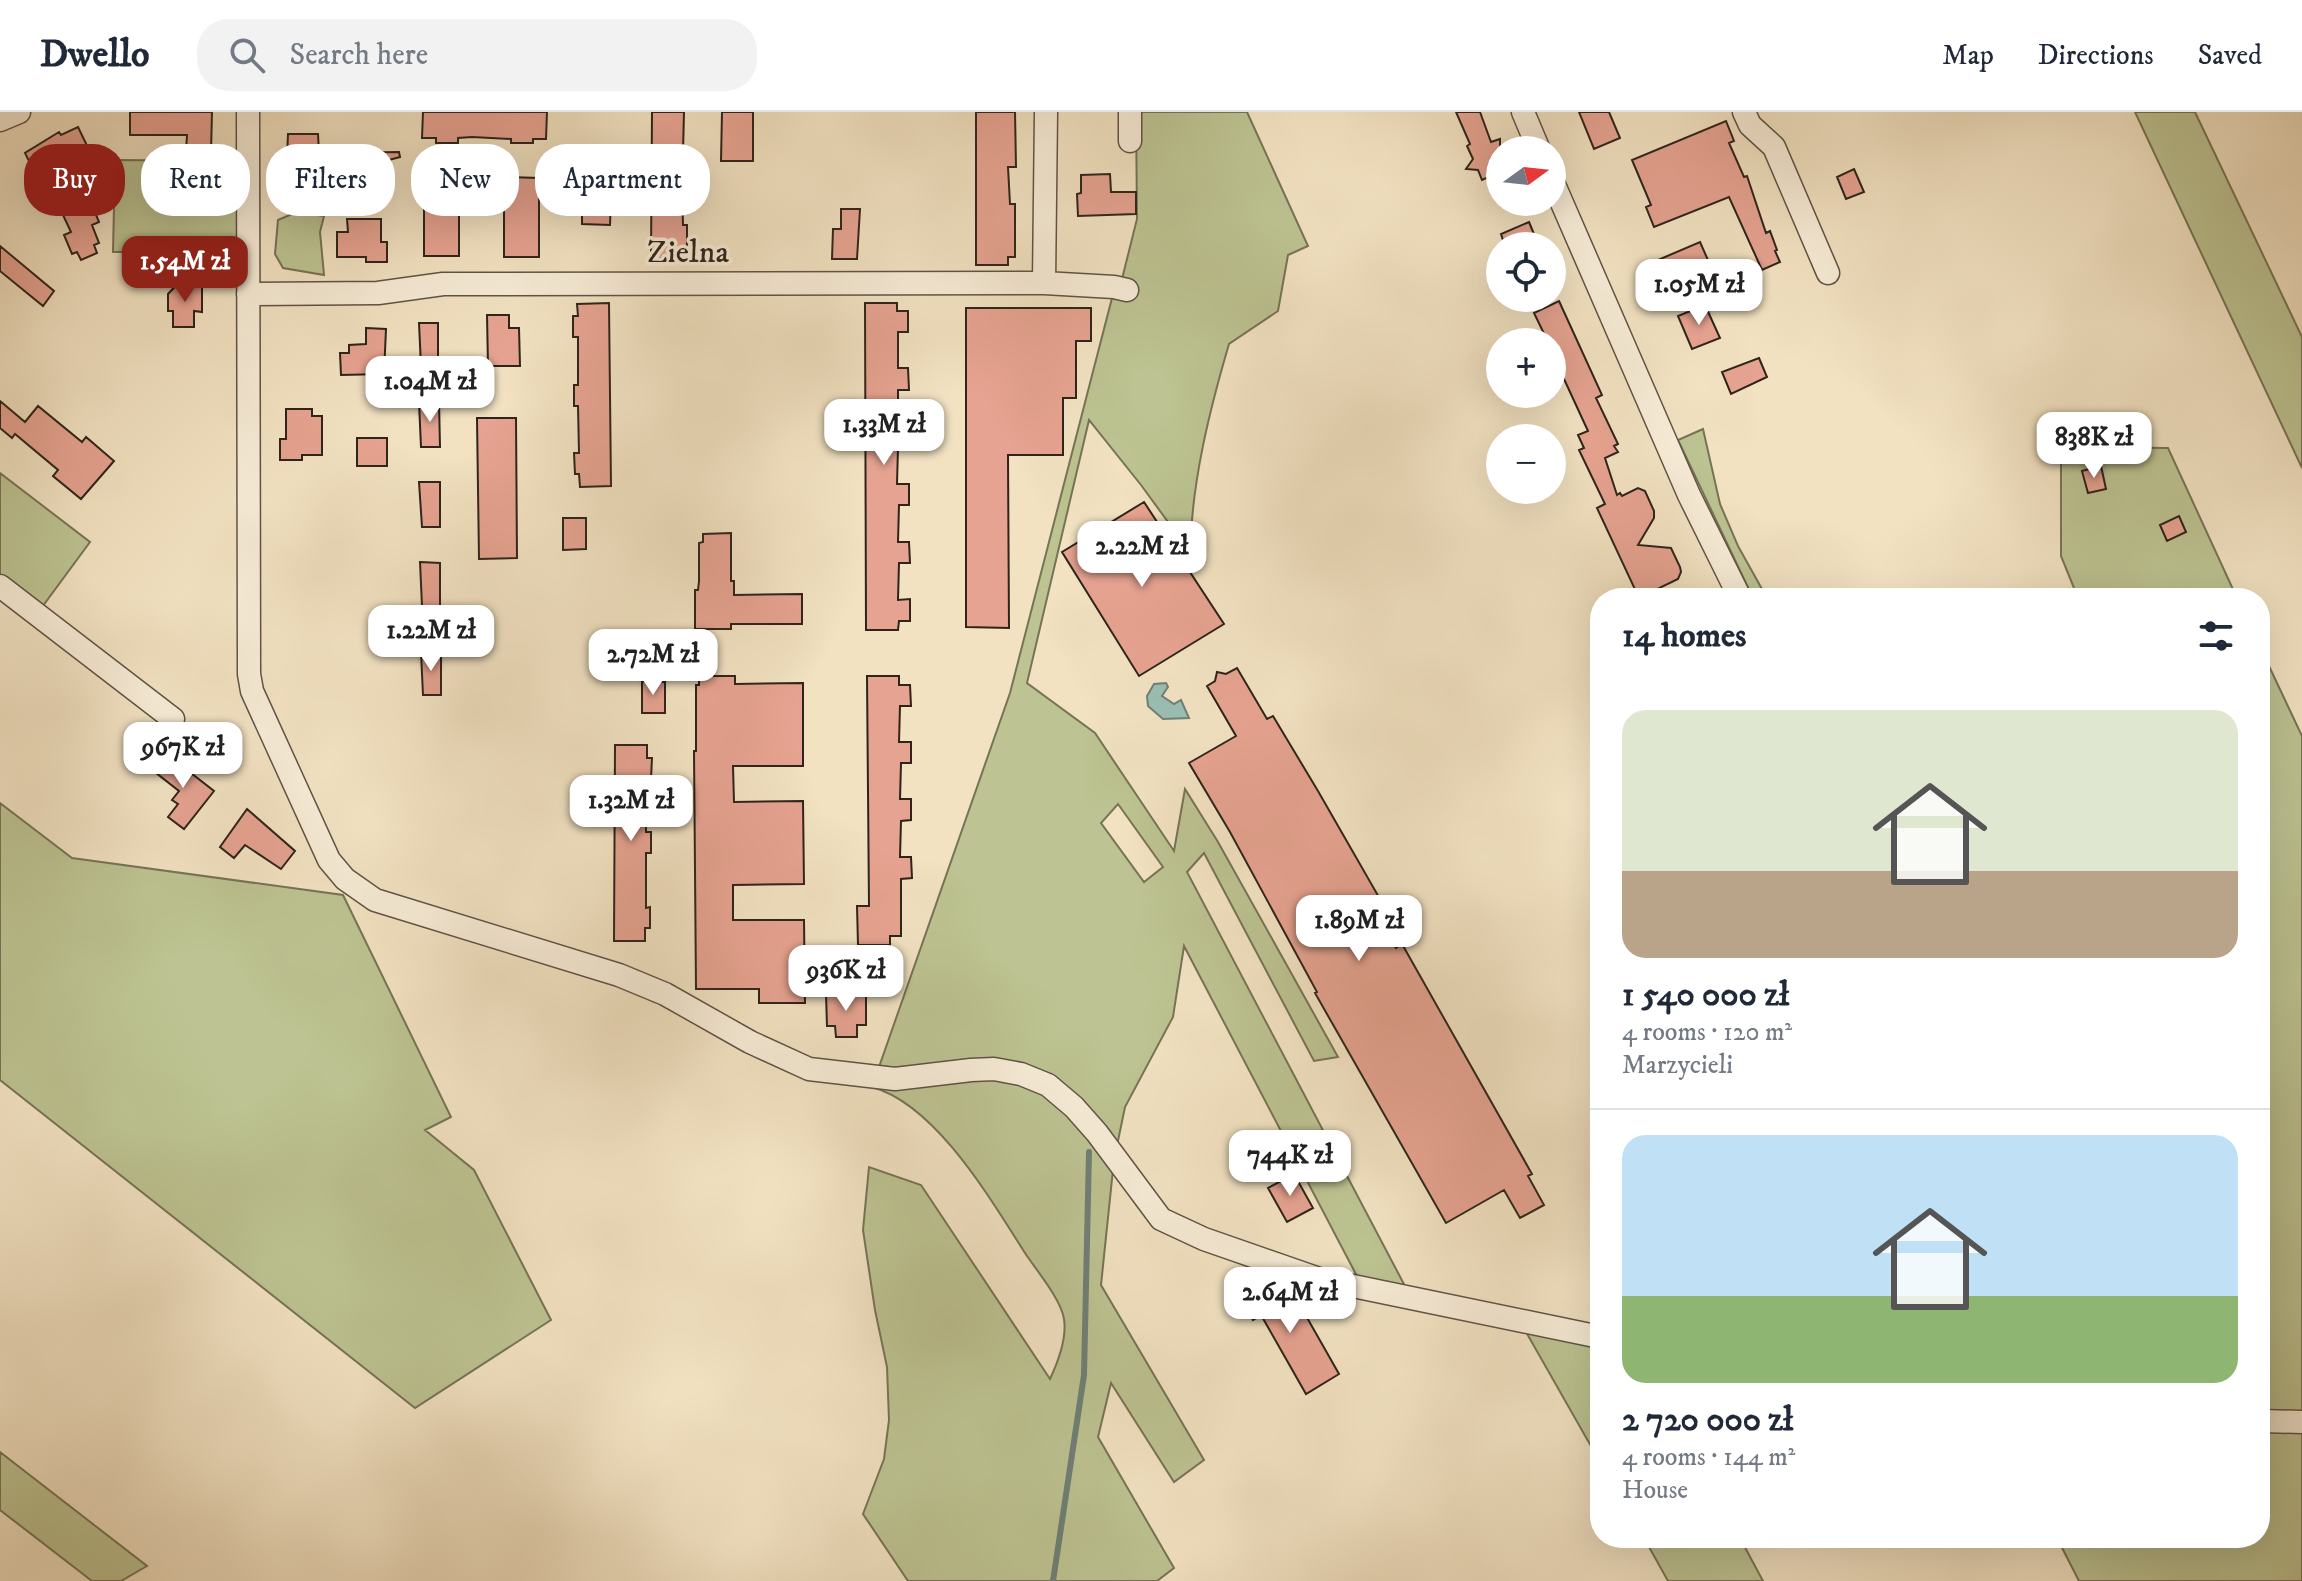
<!DOCTYPE html>
<html lang="en">
<head>
<meta charset="utf-8">
<style>
	:root { --surface:#fff; --page:#f2f2f3; --text:#1f2937; --muted:#747a83; --line:#e0e1e3; --accent:#8f2418 }
	body { margin:0; font-family:"IM FELL DW Pica",serif; background:var(--page); color:var(--text); height:100vh; display:flex; flex-direction:column; font-size:30px; white-space:nowrap }
	* { box-sizing:border-box; margin:0 }
	p { font-size:26px; color:var(--muted) }
	.icon { flex:none; width:44px; height:44px; fill:none; stroke:currentColor; stroke-width:2; stroke-linecap:round; stroke-linejoin:round }
	.map { position:relative; flex:1; overflow:hidden }
	.details { position:absolute; left:1590px; top:476px; width:680px; height:960px; display:flex; flex-direction:column; background:var(--surface); border-radius:32px; box-shadow:0 8px 32px #0002 }
	.details>* { flex:none }
	.top-card { position:absolute; left:24px; top:32px; width:760px; height:72px; display:flex; gap:16px }
	.needle { width:52px; rotate:75deg }
	.fabs { position:absolute; left:1486px; top:24px; display:grid; gap:16px }
	.fabs a { display:grid; place-items:center; width:80px; height:80px; border-radius:50%; background:var(--surface); box-shadow:0 8px 32px #0002; font-size:40px }
	.price { position:absolute; translate:-50% -68px; padding:0 18px; border-radius:16px; background:#fff; color:#222; font-size:26px; line-height:52px; filter:drop-shadow(0 2px 4px #0008) }
	.price::after { content:''; position:absolute; left:50%; top:48px; width:24px; height:18px; margin-left:-12px; background:inherit; clip-path:polygon(0 0,100% 0,50% 100%) }
	.price.active { background:var(--accent); color:#fff }
	ul { padding:0; list-style:none }
	li { display:grid; align-content:center; gap:16px; height:424px; padding:0 32px }
	li+li { border-top:2px solid var(--line) }
	li span { display:grid; place-items:center; height:248px; border-radius:24px; color:#555 }
	li>.icon { margin-inline-start:auto }
	span .icon { width:144px; height:144px; fill:#fffc; stroke-width:1 }
	li b { font-size:34px }
	h2 { display:flex; justify-content:space-between; align-items:center; height:96px; padding:0 32px; font-size:34px }
	.chip { padding:0 28px; border-radius:32px; background:var(--surface); box-shadow:0 8px 32px #0002; font-size:28px; line-height:72px }
	.chip.active { background:var(--accent); color:#fff }
	header { display:flex; align-items:center; gap:48px; box-sizing:border-box; height:112px; padding:0 40px; background:var(--surface); border-bottom:2px solid var(--line) }
	header strong { font-size:38px }
	nav { display:flex; gap:44px; margin-inline-start:auto; font-size:28px }
	.search { width:560px; height:72px; background:var(--page); display:flex; align-items:center; gap:20px; box-sizing:border-box; padding:0 28px; border-radius:32px; color:var(--muted); font-size:30px }
	.map>svg:first-child { display:block }
	.green { fill:#bdc392; stroke:#767456; stroke-width:2; fill-rule:evenodd }
	.water { fill:#9bbeb3; stroke:#6f8076; stroke-width:2 }
	.lines { fill:none; stroke-linecap:round; stroke-linejoin:round }
	.stream { stroke:#6f8076; stroke-width:6 }
	.building { fill:#e6a391; stroke:#2e241b; stroke-width:2 }
	.minor-casing { stroke:#5f5445; stroke-width:25 }
	.minor { stroke:#f7ecd7; stroke-width:22 }
	.labels { text-anchor:middle; dominant-baseline:central; stroke-width:7; stroke-linejoin:round; paint-order:stroke }
	.street-label { font-size:32px; fill:#2e241b; stroke:#f7ecd7 }
</style>
</head>
<body>
<header>
<strong>Dwello</strong>
<div class="search"><svg class="icon" aria-label="search" viewBox="0 0 24 24"><circle cx="10" cy="10" r="6"/><path d="M15 15l6 6"/></svg>Search here</div>
<nav><a>Map</a><a>Directions</a><a>Saved</a></nav>
</header>
<div class="map">
<svg width="2302" height="1469" viewBox="0 0 2302 1469">
	<rect width="100%" height="100%" fill="#f2e2c2"/>
	<filter id="stains"><feTurbulence type="fractalNoise" baseFrequency=".0025" numOctaves="4"/><feColorMatrix values="0 0 0 0 .2 0 0 0 0 .09 0 0 0 0 .02 0 0 0 .5 -.17"/></filter>
	<radialGradient id="worn" r=".72"><stop offset=".6" stop-color="#630" stop-opacity="0"/><stop offset="1" stop-color="#630" stop-opacity=".3"/></radialGradient>
	<!-- green -->
	<path class="green" d="M1136 0H1247L1308 134 1288 143 1278 199 1229 232C1209 300 1192 369 1190 440L1141 373 1089 308 1027 571 1095 621 1174 739 1185 677 1218 730 1338 945 1314 949 1204 741 1187 760 1406 1176 1359 1168 1184 834 1173 905 1125 995 1114 1048 1101 1173 1204 1348 1174 1370 1111 1271 1098 1325 1174 1456 1157 1469H908L863 1402 884 1347 889 1308 887 1255 875 1198 863 1118 869 1055 921 1073 1050 1267C1058 1250 1067 1226 1064 1207 1061 1188 1038 1160 1027 1144 992 1090 937 993 872 975L1010 581 1112 186 1117 187 1137 107ZM1118 692 1163 755 1144 770 1101 711Z
		M2135 0H2195L2302 225V356Z
		M115 48 237 49 241 139 113 140Z
		M297 100 324 104 320 120 324 163 283 156 275 142 278 108Z
		M1703 317 1720 392 1738 434 1767 486H1753L1678 328Z
		M2061 335 2168 336 2237 486H2078L2061 444Z
		M0 361 90 430 31 510 0 486Z
		M2260 535 2302 624V1300H2260Z
		M0 691 72 746 343 783 451 1005 425 1018 474 1058 551 1208 415 1296 0 968Z
		M1522 1213 1600 1229V1350Z
		M2260 1311 2302 1313V1469H2079L2057 1426H2260Z
		M0 1340 147 1454 121 1469H92L0 1398Z
		M1644 1426H1740L1763 1469H1668Z"/>
	<!-- water -->
	<path class="water" d="M1166 571 1168 575 1162 584 1174 592 1181 588 1189 606 1163 607 1148 594 1147 584 1154 572Z"/>
	<g class="lines">
		<!-- stream -->
		<path class="stream" d="M1053 1469 1084 1263 1089 1040"/>
	</g>
	<!-- building -->
	<path class="building" d="M130 0H212L211 40 186 39 187 23H130Z
		M423 0H547L546 27H533V31H511V27L472 25 458 26V31H436V26H422Z
		M652 0H684L683 41H687L688 62H683L682 74 683 113H687V134H683V146H651Z
		M722 0H753V49H721Z
		M976 0H1015L1016 55H1008L1010 92H1015V145H1008V153H976Z
		M1456 0H1480L1491 30 1500 27V60L1482 68 1478 58 1466 57 1473 47 1467 34 1470 32Z
		M1579 0H1609L1620 26 1594 37Z
		M1726 9 1734 29 1729 31 1744 65 1747 64 1766 121 1770 119 1777 138 1775 139 1780 150 1762 158 1729 85 1654 115 1646 95 1651 93 1632 48Z
		M78 15 93 46 87 63 99 90 92 93 99 110 92 113 99 131 94 133 97 141 81 148 77 140 72 142 64 123 71 120 63 103 70 100 56 69 42 76 25 41 59 20 61 23Z
		M288 22H318L319 41 399 40 400 45 337 62 338 68 286 69Z
		M571 57 606 58 605 87H611L610 113 582 112V93H570Z
		M1854 57 1864 80 1846 87 1837 65Z
		M1110 62 1111 80H1136V102L1078 104 1077 82 1081 81V63Z
		M424 65H459V144H424Z
		M504 65 539 66V145H504Z
		M841 97H860L857 147H832L833 117H841Z
		M347 107H381V130H387V150H366V145H337V120H348Z
		M1529 110 1539 134H1505L1501 122Z
		M1700 130 1711 155 1669 173 1658 148Z
		M0 134 54 179 43 194 0 159Z
		M182 167 188 173H202V200L194 199V215H173V199H168V182Z
		M1559 189 1602 283 1596 286 1618 332 1614 334 1618 340 1605 346 1617 383 1620 381 1622 384 1638 376 1645 379 1654 399V406L1638 433 1671 436 1680 455 1681 460 1678 467 1639 486 1597 396 1605 392 1579 338 1584 336 1578 323 1588 319 1552 241V230H1548L1534 201Z
		M609 191 611 374 580 375 579 362H575L574 341H579L578 294H574V273H578V225H573V204H578L577 192Z
		M865 191H897V199H908V220H898V256H908L909 278H898V314H909V335L898 336 897 372H909V393H899L898 430H909L910 451H899L898 488 910 487V509H899L898 518H866Z
		M1705 193 1720 226 1692 237 1678 204Z
		M966 196H1091V229H1076V286H1063V343H1008L1009 516 966 515Z
		M487 203H509V216H519L520 254H488Z
		M419 211H438V255L421 254Z
		M366 216 386 217 384 262 341 263 340 241H349V233L366 232Z
		M1759 246 1767 265 1731 282 1722 260Z
		M0 289 25 310 38 294 82 330 86 325 114 349 81 387 53 364 58 358 15 322 12 326 0 316Z
		M419 290H439L440 335H421Z
		M286 297H312V304H322V343H302V348H280V327H286Z
		M477 306H516L517 446 479 447Z
		M357 326H387V354H357Z
		M2101 354 2106 377 2088 381 2082 359Z
		M419 370H440V415H422Z
		M1144 390 1224 512 1139 564 1062 440Z
		M2179 404 2186 420 2167 429 2160 413Z
		M563 406H586V437L563 438Z
		M731 421V469H734V483L802 482V512H731V517H695V478H698L699 469V431L703 430V422Z
		M420 450 440 451V494H422Z
		M421 540H441V583H423Z
		M1237 556 1267 607 1273 604 1318 679 1384 794 1376 798 1396 836 1402 832 1532 1062 1528 1064 1544 1093 1520 1106 1504 1078 1446 1111 1315 881 1317 880 1230 720 1189 651 1236 624 1207 574 1215 569 1217 560 1226 562Z
		M699 564H735V572L803 571V654H733L734 690 803 689 804 772 733 773V808H804L805 891H759V877H696L694 639H696V573H699Z
		M867 564H899V573H910L911 594H900L899 630H911V651H901L900 687H911V708L901 709 900 745H911L912 766 901 767V824H890V833H858L857 794H869Z
		M642 569 665 570V601H642Z
		M615 633H647V646H652L651 667 647 666 646 679V720H651V741H646V796L650 795V816H645V829H614Z
		M164 640 214 679 184 717 168 705 178 692 172 688 179 679 151 657Z
		M247 697 295 739 281 757 245 733 234 746 220 735Z
		M866 881V913H857V925H836L835 914H827L826 882Z
		M1294 1062 1313 1096 1287 1110 1268 1076Z
		M1260 1163 1285 1204 1301 1195 1339 1262 1306 1282 1261 1203 1253 1208 1235 1177Z"/>
	<g class="lines">
		<!-- minor casing -->
		<g class="minor-casing">
			<path id="minor" d="M248 0 249 562 252 579 329 748 345 767 375 788 619 863 665 882 750 930 809 957 895 967 971 958 994 957 1021 962 1048 973 1074 995 1097 1021 1161 1107 1204 1127 1319 1167 1600 1225
				M1130 0V29
				M1523 0 1539 38
				M1744 0 1750 13 1774 35 1828 161
				M0 8 19 0
				M1552 68 1689 383 1740 486
				M1044 171 1046 0
				M248 182 378 181 443 172 1044 171 1114 175 1127 178
				M0 474 173 607
				M2260 1309 2302 1310"/>
		</g>
		<!-- minor -->
		<use href="#minor" class="minor"/>
	</g>
	<g class="labels">
		<!-- street labels -->
		<g class="street-label">
			<text x="688" y="141">Zielna</text>
		</g>
	</g>
	<rect width="100%" height="100%" filter="url(#stains)"/>
	<rect width="100%" height="100%" fill="url(#worn)"/>
</svg>
<div class="fabs">
<a><svg class="needle" viewBox="-14 -14 28 28"><path d="M0-13l5 13h-10z" fill="#e53935"/><path d="M0 13l5-13h-10z" fill="#747a83"/></svg></a>
<a><svg class="icon" aria-label="locate" viewBox="0 0 24 24"><circle cx="12" cy="12" r="6"/><path d="M12 2v4M12 18v4M2 12h4M18 12h4"/></svg></a>
<a>+</a>
<a>−</a>
</div>
<b class="price active" style="left:185px;top:192px">1.54M zł</b>
<b class="price" style="left:1699px;top:215px">1.05M zł</b>
<b class="price" style="left:430px;top:312px">1.04M zł</b>
<b class="price" style="left:884px;top:355px">1.33M zł</b>
<b class="price" style="left:2094px;top:368px">838K zł</b>
<b class="price" style="left:1142px;top:477px">2.22M zł</b>
<b class="price" style="left:431px;top:561px">1.22M zł</b>
<b class="price" style="left:653px;top:585px">2.72M zł</b>
<b class="price" style="left:183px;top:678px">967K zł</b>
<b class="price" style="left:631px;top:731px">1.32M zł</b>
<b class="price" style="left:1359px;top:851px">1.89M zł</b>
<b class="price" style="left:846px;top:901px">936K zł</b>
<b class="price" style="left:1290px;top:1086px">744K zł</b>
<b class="price" style="left:1290px;top:1223px">2.64M zł</b>
<div class="top-card">
<a class="chip active">Buy</a>
<a class="chip">Rent</a>
<a class="chip">Filters</a>
<a class="chip">New</a>
<a class="chip">Apartment</a>
</div>
<section class="details">
<h2>14 homes<svg class="icon" aria-label="filters" viewBox="0 0 24 24"><path d="M4 7h16M4 17h16"/><circle cx="9" cy="7" r="2"/><circle cx="15" cy="17" r="2"/></svg></h2>
<ul>
<li><span style="background:linear-gradient(#dfe7d0 65%,#b9a48a 0)"><svg class="icon" aria-label="home" viewBox="0 0 24 24"><path d="M3 11l9-7 9 7M6 9v11h12V9"/></svg></span><div><b>1 540 000 zł</b><p>4 rooms · 120 m²</p><p>Marzycieli</p></div></li>
<li><span style="background:linear-gradient(#bfe0f5 65%,#8fb573 0)"><svg class="icon" aria-label="home" viewBox="0 0 24 24"><path d="M3 11l9-7 9 7M6 9v11h12V9"/></svg></span><div><b>2 720 000 zł</b><p>4 rooms · 144 m²</p><p>House</p></div></li>
</ul>
</section>
</div>
</body>
</html>
